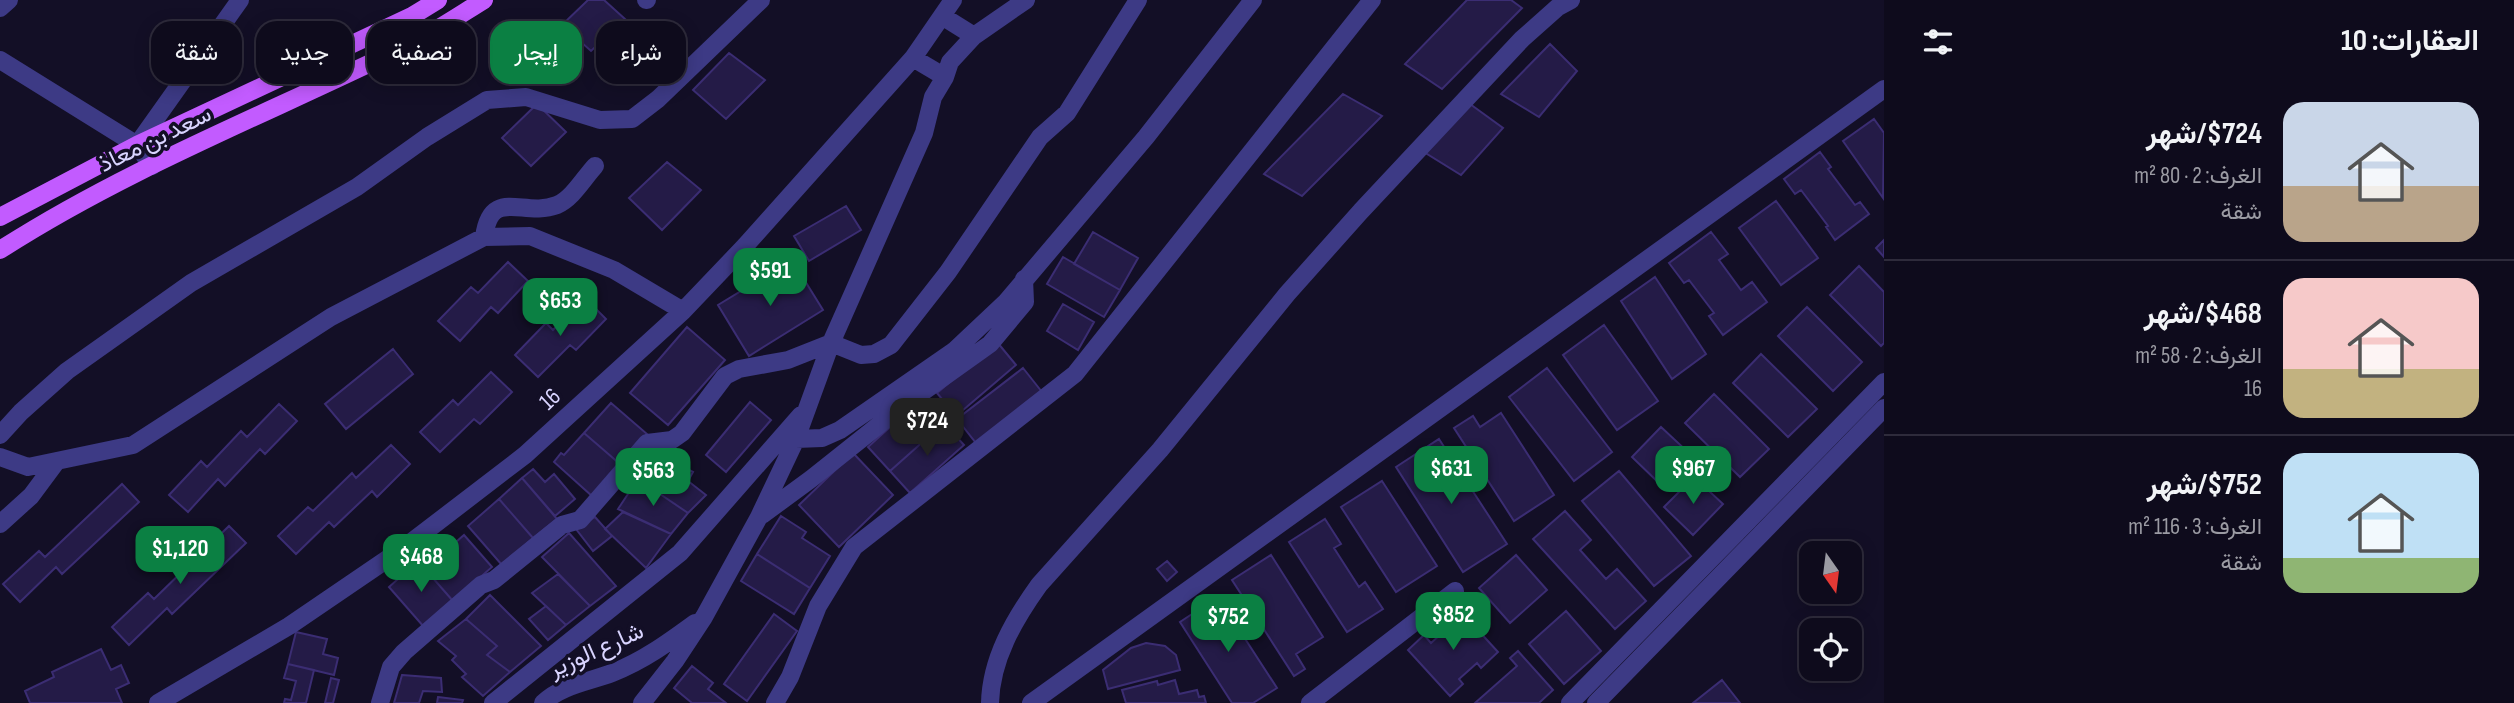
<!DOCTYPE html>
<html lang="ar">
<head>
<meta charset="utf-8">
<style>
	:root { --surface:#0e0b1c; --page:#171425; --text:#f1f3f6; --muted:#9b9ba3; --line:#2e2b3b; --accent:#0b8043 }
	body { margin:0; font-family:"Sofia Sans Condensed",Vazirmatn,sans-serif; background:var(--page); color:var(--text); direction:rtl; height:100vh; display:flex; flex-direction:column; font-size:26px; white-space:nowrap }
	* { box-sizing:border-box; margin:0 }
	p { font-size:23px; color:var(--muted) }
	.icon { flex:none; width:38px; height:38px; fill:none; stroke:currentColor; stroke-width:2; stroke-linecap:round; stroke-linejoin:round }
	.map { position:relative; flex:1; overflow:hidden; direction:ltr }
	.drawer { display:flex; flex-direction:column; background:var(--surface); width:630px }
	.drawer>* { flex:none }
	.guide { position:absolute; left:21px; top:21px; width:665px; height:63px; direction:rtl; display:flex; gap:14px }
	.needle { width:46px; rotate:166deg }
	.tools { position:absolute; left:1799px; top:541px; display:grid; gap:14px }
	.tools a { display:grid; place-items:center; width:63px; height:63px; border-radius:14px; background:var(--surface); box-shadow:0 4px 18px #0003,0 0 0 2px var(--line); font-size:35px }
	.price { position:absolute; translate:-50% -60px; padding:0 16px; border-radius:14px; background:var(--accent); color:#fff; font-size:23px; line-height:46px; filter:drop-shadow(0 2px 4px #0008) }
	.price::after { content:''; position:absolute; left:50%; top:42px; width:21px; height:16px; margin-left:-10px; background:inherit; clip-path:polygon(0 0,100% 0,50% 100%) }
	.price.current { background:#222; color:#fff }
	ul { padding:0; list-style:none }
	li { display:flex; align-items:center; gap:21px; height:175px; padding:0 35px }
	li+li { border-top:2px solid var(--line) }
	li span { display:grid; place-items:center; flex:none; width:196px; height:140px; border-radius:21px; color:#555 }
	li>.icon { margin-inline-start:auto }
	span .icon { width:84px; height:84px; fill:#fffc; stroke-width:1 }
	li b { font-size:30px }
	h2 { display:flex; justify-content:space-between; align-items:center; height:84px; padding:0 35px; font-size:30px }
	.pill { padding:0 24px; border-radius:21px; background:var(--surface); box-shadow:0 4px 18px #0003,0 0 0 2px var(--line); font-size:24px; line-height:63px }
	.pill.current { background:var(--accent); color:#fff }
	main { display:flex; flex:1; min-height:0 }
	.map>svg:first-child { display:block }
	.building { fill:#241b47; stroke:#3b2d73; stroke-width:2 }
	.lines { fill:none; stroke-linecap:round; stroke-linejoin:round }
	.minor { stroke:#3d3a85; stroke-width:18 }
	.major { stroke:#c25bff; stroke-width:18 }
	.labels { text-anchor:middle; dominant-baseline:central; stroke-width:7; stroke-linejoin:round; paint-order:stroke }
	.street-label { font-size:24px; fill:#d9d4ff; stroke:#130f26 }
</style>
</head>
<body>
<main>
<section class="drawer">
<h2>العقارات: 10<svg class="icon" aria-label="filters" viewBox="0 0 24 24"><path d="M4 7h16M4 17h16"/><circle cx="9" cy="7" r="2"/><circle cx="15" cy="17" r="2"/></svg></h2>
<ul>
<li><span style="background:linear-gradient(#c9d6e8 60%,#b9a48a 0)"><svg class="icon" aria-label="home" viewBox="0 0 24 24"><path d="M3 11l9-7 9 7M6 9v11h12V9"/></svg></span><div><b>$724/شهر</b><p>الغرف: 2 · 80 m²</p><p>شقة</p></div></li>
<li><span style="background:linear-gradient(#f6c9c9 65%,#c2b280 0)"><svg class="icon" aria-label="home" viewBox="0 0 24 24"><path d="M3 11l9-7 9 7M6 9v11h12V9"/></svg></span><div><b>$468/شهر</b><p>الغرف: 2 · 58 m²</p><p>16</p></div></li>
<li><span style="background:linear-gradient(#bfe0f5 75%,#8fb573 0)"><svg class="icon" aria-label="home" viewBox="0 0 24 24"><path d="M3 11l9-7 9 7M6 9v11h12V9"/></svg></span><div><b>$752/شهر</b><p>الغرف: 3 · 116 m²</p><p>شقة</p></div></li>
</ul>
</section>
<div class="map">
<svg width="1884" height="703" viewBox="0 0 1884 703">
	<rect width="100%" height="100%" fill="#130f26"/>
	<!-- building -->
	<path class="building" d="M588 0H604L625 19 591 51 562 25Z
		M1467 0H1511L1522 8 1442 89 1405 64Z
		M1550 44 1577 71 1539 117 1501 94Z
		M729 53 765 80 726 119 693 90Z
		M1343 94 1382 116 1302 196 1264 174Z
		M537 104 566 132 531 166 502 138Z
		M1470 104 1503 128 1461 175 1424 152Z
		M1874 119 1884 133 1883 198 1843 141Z
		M1820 152 1831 167 1828 169 1855 205 1860 202 1869 214 1835 240 1826 227 1828 226 1801 190 1795 194 1784 179Z
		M667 162 701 190 662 230 629 198Z
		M1776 201 1818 258 1781 285 1739 228Z
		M846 206 861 230 809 261 794 236Z
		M1093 232 1138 258 1120 290 1074 264Z
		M1711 232 1728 254 1719 260 1741 290 1752 282 1767 302 1723 335 1709 316 1714 313 1689 280 1684 283 1669 263Z
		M1884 240V257L1876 248Z
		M1063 257 1120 290 1104 317 1047 284Z
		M792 260 823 310 749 356 718 305Z
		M508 262 528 281 498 313 491 307 460 341 438 321 471 287 478 293Z
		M1859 266 1884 292V343L1881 346 1830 295Z
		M1655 277 1706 354 1672 379 1621 301Z
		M585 298 606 319 576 350 570 345 538 377 515 355 546 323 553 330Z
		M1063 304 1094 322 1078 350 1047 331Z
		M1807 307 1862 362 1833 391 1778 336Z
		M1604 325 1658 401 1617 430 1563 355Z
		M687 327 725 360 668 425 630 393Z
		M997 342 1016 365 956 416 937 393Z
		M393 349 413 374 346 429 325 404Z
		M1761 354 1817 409 1788 437 1733 383Z
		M1023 368 1042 392 976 443 957 419Z
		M1547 368 1612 452 1574 481 1509 397Z
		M491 372 512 392 480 424 474 419 440 452 420 432 453 400 458 405Z
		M1714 394 1769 449 1740 477 1685 423Z
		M922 398 944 423 890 471 868 447Z
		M750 402 771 420 726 472 706 455Z
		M611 403 647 434 620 464 584 433Z
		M279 404 297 421 265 454 260 449 225 486 218 479 188 512 169 495 201 461 207 467 241 431 247 437Z
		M1501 413 1554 495 1514 521 1454 428 1473 416 1480 427Z
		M944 423 964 445 910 493 890 471Z
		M1661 427 1690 454 1661 485 1632 457Z
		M584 433 620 464 592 496 554 462 561 453 564 455Z
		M1439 439 1507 544 1463 572 1396 467Z
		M391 445 410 464 377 497 372 491 334 527 329 522 296 554 278 536 308 507 313 511 352 473 356 478Z
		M853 453 893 495 839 547 799 505Z
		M660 455 693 472 688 481 706 495 688 513 638 479Z
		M533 469 545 482 554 474 575 499 555 516 522 478Z
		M1619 471 1691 556 1654 586 1582 501Z
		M1694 477 1723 504 1693 535 1664 507Z
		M522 478 557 519 533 538 499 499Z
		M638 479 688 513 671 534 618 509Z
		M1382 481 1437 566 1396 592 1341 507Z
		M122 484 139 502 62 574 56 567 20 602 3 584 39 551 45 557Z
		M499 499 533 538 502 565 468 526Z
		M1565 511 1591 540 1580 550 1606 579 1617 569 1646 601 1615 629 1533 539Z
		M623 512 671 534 646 568 605 529Z
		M781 516 806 532 802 538 830 556 810 588 757 554Z
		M595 517 612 536 593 551 576 529Z
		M1325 519 1341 544 1334 548 1359 587 1365 582 1383 609 1347 632 1289 542Z
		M229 526 246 543 172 614 167 608 129 645 112 627 148 593 154 599Z
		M569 533 616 586 590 606 542 557Z
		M464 535 492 567 453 601 425 569Z
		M757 554 810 588 794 614 741 581Z
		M1271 555 1323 637 1296 654 1305 669 1294 676 1232 580Z
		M1516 555 1547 590 1510 623 1479 588Z
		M418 561 453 601 424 627 389 587Z
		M1167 561 1177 572 1167 581 1157 569Z
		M558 574 590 606 566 625 532 593Z
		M490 595 541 646 510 672 487 655 497 646 466 619Z
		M1218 597 1277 688 1253 703H1232L1180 622Z
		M546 606 566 625 548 640 529 619Z
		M1456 606 1498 652 1481 668 1477 663 1459 679 1463 684 1450 696 1408 650 1424 635 1431 643 1450 626 1443 618Z
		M1566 611 1601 651 1564 684 1529 644Z
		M774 614 797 631 747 701 724 684Z
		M466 619 497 646 487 655 510 672 483 696 462 677 466 674 452 660 456 656 438 641Z
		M296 632 327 639 323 654 338 658 334 675 288 664Z
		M1146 643 1165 646 1176 655 1180 670 1108 689 1103 670 1131 648Z
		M101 649 111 670 121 665 129 683 116 689 122 703H30L25 691 54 677 52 672Z
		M1518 651 1553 690 1539 703H1475L1517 666 1510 658Z
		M288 664 314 670 306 703H284L285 699 291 700 296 681 284 678Z
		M692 666 713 683 708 689 726 703H692L674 688Z
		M402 675 441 678 442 692 423 691 419 703H394Z
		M331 678 339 680 333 703H325Z
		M1175 680 1179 694 1197 690 1199 697 1204 696 1206 703H1126L1122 690 1157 681 1158 685Z
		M1722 680 1740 703H1693Z
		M438 697 463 700 462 703H437Z"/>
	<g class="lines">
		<!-- minor -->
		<path class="minor" d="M646 0H647
			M0 8 9 0
			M942 16 974 36
			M913 58 945 77
			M0 60 137 145 152 166
			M137 145 240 0
			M484 237C491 186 523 218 557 205 572 199 584 178 595 166
			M0 435 21 412 67 371 191 283 357 187 427 137 487 100 526 97 600 120 632 119 658 99 761 0
			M796 439 822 438 840 430 954 351 1006 302 1146 137 1253 0
			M0 457 28 467 133 445 331 317 484 237 530 236 614 270 683 311
			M762 515 811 479 899 409 990 344 1025 302 1024 279
			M0 524 31 496 57 461
			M158 703 289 626 405 547 525 455 683 311 745 246 913 58 953 0
			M380 703 391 667 404 652 481 585 494 580 562 525 580 520 647 443 672 440 682 433 725 376 739 369 788 360 831 343 861 355 874 354 891 345 948 272 1040 137 1067 113 1138 0
			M493 703 680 553 801 415
			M543 703C562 685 588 682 612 673 643 661 669 642 695 623
			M642 703 675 661 704 617 759 517 796 439 831 343 924 133 933 97 945 77 950 62 974 36 1026 0
			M775 703 790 677 818 606 854 547 1075 374 1372 0
			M990 703C991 659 1014 620 1039 585L1160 450 1287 294 1361 211 1522 39 1558 7 1571 0
			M1031 703 1884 89
			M1310 703 1455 591
			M1570 703 1884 382
			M1596 703 1884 408"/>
		<!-- major -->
		<path class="major" d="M0 217 137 145 412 16 438 0
			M0 250C132 165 280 109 420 39 442 27 463 13 484 0"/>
	</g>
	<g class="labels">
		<!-- street labels -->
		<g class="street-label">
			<text transform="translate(155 139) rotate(-26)">سعد بن معاذ</text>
			<text transform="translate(550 399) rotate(-43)">16</text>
			<text transform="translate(596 650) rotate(-24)">شارع الوزير</text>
		</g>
	</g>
</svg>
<div class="tools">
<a><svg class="needle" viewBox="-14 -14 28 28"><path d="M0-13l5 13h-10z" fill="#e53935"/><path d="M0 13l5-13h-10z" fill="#9b9ba3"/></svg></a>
<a><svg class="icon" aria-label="locate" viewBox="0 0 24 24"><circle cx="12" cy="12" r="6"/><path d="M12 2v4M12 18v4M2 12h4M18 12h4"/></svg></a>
</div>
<b class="price" style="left:770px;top:308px">$591</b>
<b class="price" style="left:560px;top:338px">$653</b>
<b class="price current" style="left:927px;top:458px">$724</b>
<b class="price" style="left:1451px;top:506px">$631</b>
<b class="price" style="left:1693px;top:506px">$967</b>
<b class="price" style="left:653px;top:508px">$563</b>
<b class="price" style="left:180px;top:586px">$1,120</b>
<b class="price" style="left:421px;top:594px">$468</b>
<b class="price" style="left:1453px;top:652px">$852</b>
<b class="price" style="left:1228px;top:654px">$752</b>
<div class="guide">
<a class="pill">شراء</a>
<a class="pill current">إيجار</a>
<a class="pill">تصفية</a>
<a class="pill">جديد</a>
<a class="pill">شقة</a>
</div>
</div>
</main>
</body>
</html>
